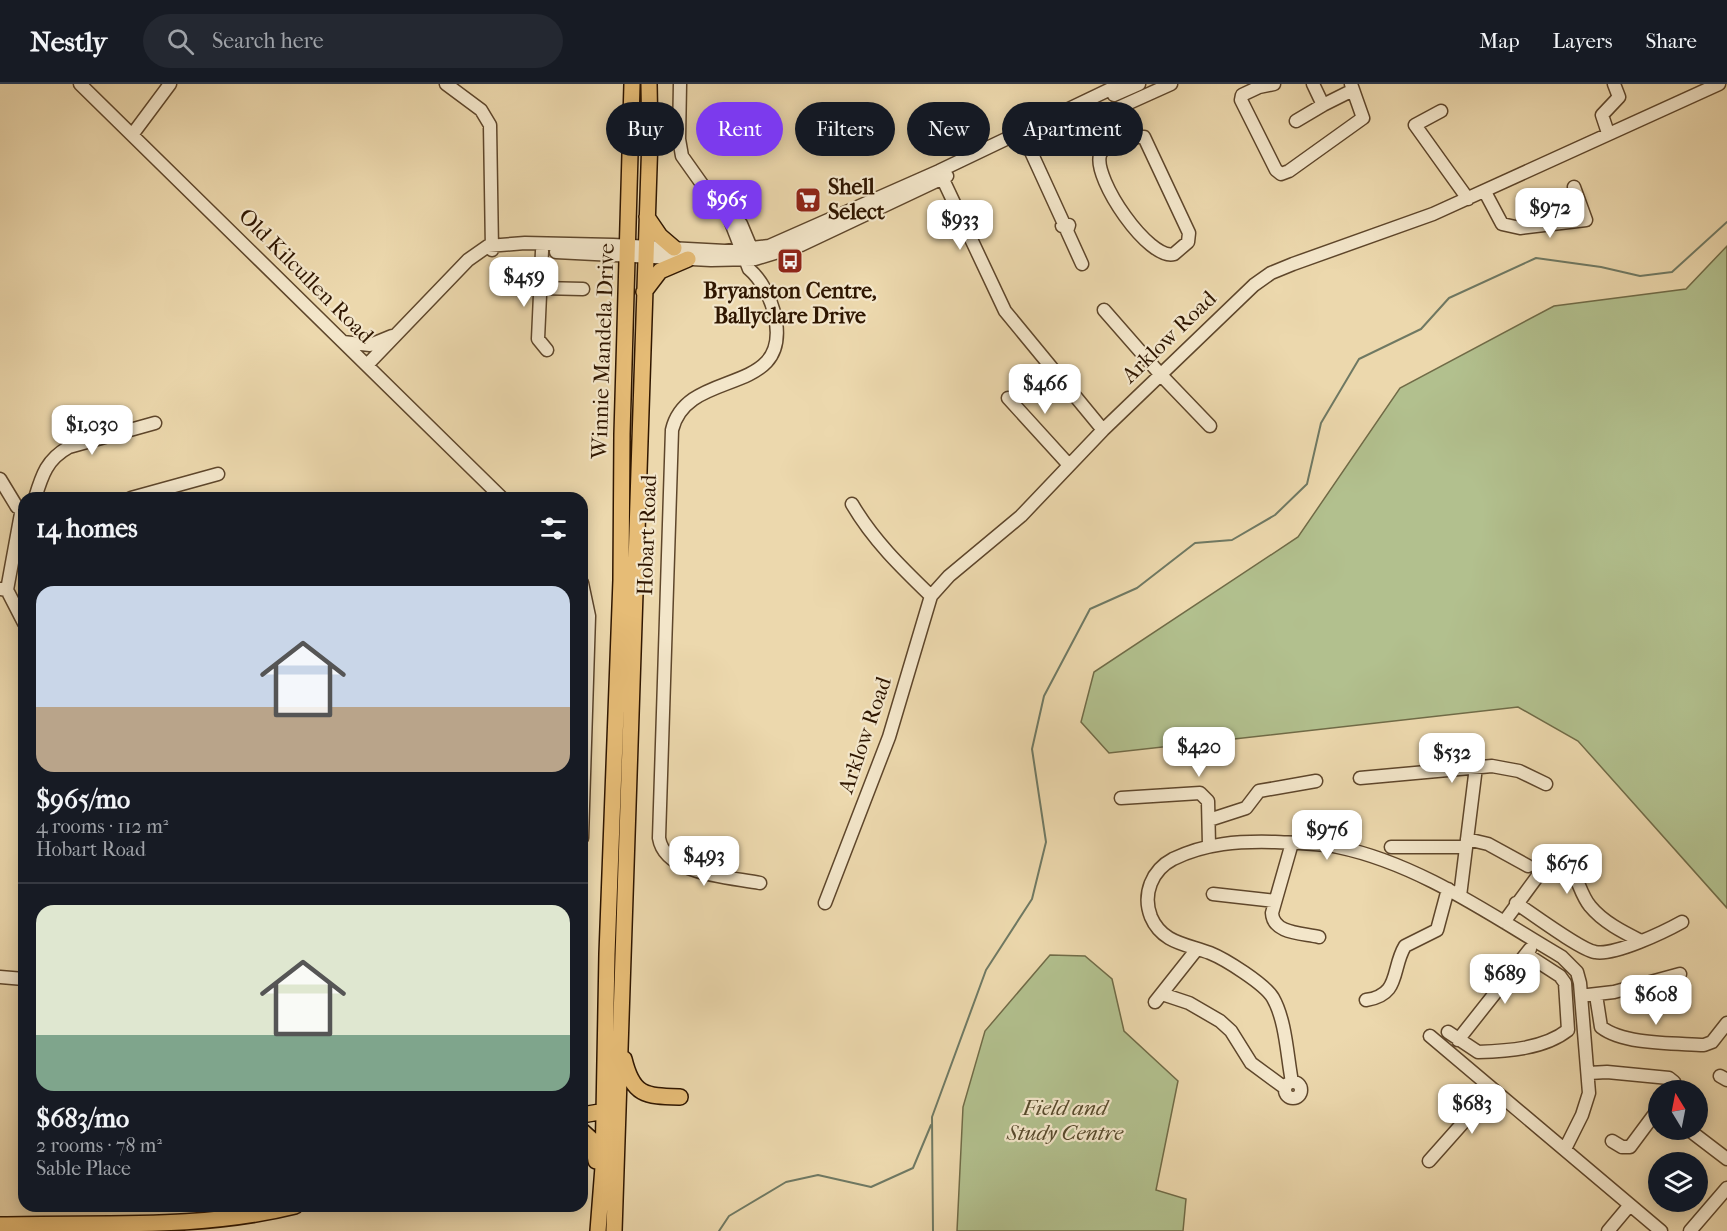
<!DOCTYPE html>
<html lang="en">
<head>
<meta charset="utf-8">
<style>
	:root { --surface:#171b24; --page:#242831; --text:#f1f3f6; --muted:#9ea1a6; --line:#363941; --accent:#7c3aed }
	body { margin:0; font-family:"IM FELL French Canon",serif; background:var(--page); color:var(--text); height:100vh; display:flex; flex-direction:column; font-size:22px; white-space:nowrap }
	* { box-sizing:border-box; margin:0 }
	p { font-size:20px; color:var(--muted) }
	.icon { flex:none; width:33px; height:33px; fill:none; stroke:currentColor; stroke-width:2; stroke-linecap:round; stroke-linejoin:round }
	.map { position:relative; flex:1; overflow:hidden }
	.drawer { position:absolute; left:18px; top:408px; width:570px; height:720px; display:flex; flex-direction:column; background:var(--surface); border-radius:18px; box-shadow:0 3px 15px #0003 }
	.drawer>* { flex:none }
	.banner { position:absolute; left:606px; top:18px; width:570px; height:54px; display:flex; gap:12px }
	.needle { width:39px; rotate:350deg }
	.tools { position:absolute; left:1648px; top:996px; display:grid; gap:12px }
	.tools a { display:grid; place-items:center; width:60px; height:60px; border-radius:50%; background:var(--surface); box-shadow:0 3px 15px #0003; font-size:30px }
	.price { position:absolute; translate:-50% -51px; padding:0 14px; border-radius:12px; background:#fff; color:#222; font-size:20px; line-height:39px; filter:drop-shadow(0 2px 3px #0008) }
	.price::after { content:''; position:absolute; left:50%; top:36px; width:18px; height:14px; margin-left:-9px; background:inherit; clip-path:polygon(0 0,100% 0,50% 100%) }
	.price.current { background:var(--accent); color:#fff }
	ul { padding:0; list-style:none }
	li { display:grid; align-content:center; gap:12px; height:318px; padding:0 18px }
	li+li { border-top:2px solid var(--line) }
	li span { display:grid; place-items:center; height:186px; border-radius:18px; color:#555 }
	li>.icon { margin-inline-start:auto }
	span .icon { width:108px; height:108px; fill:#fffc; stroke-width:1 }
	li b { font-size:26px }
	h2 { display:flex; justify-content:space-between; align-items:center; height:72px; padding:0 18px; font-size:26px }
	.tag { padding:0 21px; border-radius:27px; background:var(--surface); box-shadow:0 3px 15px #0003; font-size:21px; line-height:54px }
	.tag.current { background:var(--accent); color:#fff }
	header { display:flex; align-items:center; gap:36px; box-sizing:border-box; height:84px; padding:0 30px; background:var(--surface); border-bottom:2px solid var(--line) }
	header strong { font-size:28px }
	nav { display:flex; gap:33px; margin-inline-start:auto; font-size:21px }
	.search { width:420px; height:54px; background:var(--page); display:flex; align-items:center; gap:15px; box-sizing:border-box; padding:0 21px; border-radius:33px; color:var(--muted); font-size:22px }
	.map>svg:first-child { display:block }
	.green { fill:#b2c08e; stroke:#706b47; stroke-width:1.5 }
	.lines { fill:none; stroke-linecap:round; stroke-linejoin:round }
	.stream { stroke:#6f7963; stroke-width:2 }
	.minor-casing { stroke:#5e462b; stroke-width:15 }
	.major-casing { stroke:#2f1600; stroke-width:18 }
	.minor { stroke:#f3e6ca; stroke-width:12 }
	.major { stroke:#e6bc76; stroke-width:15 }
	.labels { text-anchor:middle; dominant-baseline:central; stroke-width:4.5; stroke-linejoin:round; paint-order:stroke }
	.poi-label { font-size:22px; font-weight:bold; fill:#2f1600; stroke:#f3e6ca; text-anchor:start }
	.street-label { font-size:22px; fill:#2f1600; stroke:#f3e6ca }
	.park-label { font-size:22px; font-style:italic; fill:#56492b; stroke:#f3e6ca }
</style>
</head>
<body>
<header>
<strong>Nestly</strong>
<div class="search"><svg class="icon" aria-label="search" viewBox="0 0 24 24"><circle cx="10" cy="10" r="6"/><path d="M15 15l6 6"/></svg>Search here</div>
<nav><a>Map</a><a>Layers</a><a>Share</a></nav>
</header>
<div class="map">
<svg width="1727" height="1147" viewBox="0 0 1727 1147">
	<rect width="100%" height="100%" fill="#ecd8ad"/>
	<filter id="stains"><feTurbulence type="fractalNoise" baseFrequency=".00333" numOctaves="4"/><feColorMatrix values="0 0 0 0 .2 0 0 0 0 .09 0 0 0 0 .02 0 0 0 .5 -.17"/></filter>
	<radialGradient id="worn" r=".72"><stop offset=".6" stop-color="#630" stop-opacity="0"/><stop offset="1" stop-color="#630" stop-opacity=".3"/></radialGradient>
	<!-- green -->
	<path class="green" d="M1727 162V824L1578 657 1518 623 1109 669 1081 638 1094 588 1298 453 1400 304 1554 222 1686 205Z
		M1050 871 1085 872 1112 895 1124 947 1178 997 1156 1106 1186 1115 1183 1147H957L963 1023 985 947Z"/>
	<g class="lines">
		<!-- stream -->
		<path class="stream" d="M719 1147 729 1132 786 1098 818 1091 871 1103 913 1084 931 1041
			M933 1147 932 1033 986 886 1032 815 1046 758 1032 665 1044 612 1090 525 1137 504 1195 459 1232 456 1275 431 1307 400 1321 339 1359 275 1421 245 1449 214 1536 174 1601 183 1640 192 1672 188 1727 138"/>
		<!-- minor casing -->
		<g class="minor-casing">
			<path id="minor" d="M80 0 502 414
				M446 0 481 26 490 41 492 166
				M680 0 679 55 682 72 704 103 741 140 754 171
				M1274 0 1259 3 1242 11 1241 16 1276 86 1281 90 1289 87 1363 34 1351 0
				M1313 0 1323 21 1353 6
				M1114 11 1139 0
				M1441 27 1415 41 1468 115
				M1106 30 1119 59 1132 53H1144L1189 149 1188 158 1174 170C1149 177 1093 95 1100 71 1102 64 1113 62 1119 59
				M1296 37 1323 21
				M1021 46 1064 140
				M1608 49 1602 31 1619 13 1614 0
				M132 51 170 0
				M1029 64 1171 0
				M939 87 1005 227 1103 346
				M1485 108 1502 140 1520 144 1586 136 1574 103
				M725 123 749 185C761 195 770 213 774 228 796 316 687 281 672 346L659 754C665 791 730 793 760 799
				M1062 142 1069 141 1067 147 1082 180
				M542 167 538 255 547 266
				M556 168 711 176 755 175 801 161 947 92
				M540 204 583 205
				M1104 226 1160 290 1210 342
				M343 258 370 261 392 252
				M367 281 468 176 488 162 525 159 613 161 725 167 769 162 939 87 1121 0
				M1008 314 1069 381
				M0 395 17 423 24 424
				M35 414C42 391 47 375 69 363L155 339
				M131 414 218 390
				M852 420C873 456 901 483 931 512
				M582 499 589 532 582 754
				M1 505 7 506 24 539
				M7 506 22 424
				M1360 694 1492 682 1519 687 1546 700
				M1121 714 1200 709 1208 717 1209 761
				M1209 736 1246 724 1259 707 1316 697
				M1467 755 1488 760 1528 782
				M1292 759 1272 829C1273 850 1303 849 1319 853
				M1391 763H1466
				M1213 810 1275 817
				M1460 812 1476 683
				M825 819 889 653 931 512 949 492 1021 432 1103 346 1254 201 1271 189 1293 180 1433 130 1719 0
				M1516 819C1531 829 1581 866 1595 868 1614 872 1664 848 1682 838
				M1504 838 1548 778 1560 775C1577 783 1578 808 1590 822 1603 838 1623 848 1641 857
				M0 893 24 895
				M1162 910 1189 919 1220 937 1231 947 1251 979 1285 1004
				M1588 911 1614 908 1680 890
				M1596 911 1601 943C1624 961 1675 959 1704 961L1712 958 1727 939
				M1366 916C1401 911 1391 885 1405 862L1437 846 1448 805
				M1155 918 1197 865
				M1448 948 1478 968C1507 967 1544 965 1568 946L1565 899 1560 892 1526 870
				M1430 952 1661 1147
				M1458 956 1530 865
				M1589 989 1607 988 1669 994 1674 998 1671 1006
				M1720 992 1727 996
				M1285 1006a8 8 0 1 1 16 0a8 8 0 1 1-16 0Z
				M1292 998C1287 972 1286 937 1273 914 1265 900 1225 875 1210 869 1186 860 1162 859 1151 833 1142 810 1152 786 1173 775 1206 759 1239 757 1275 758 1296 759 1318 759 1338 763 1420 780 1492 832 1562 873L1577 888 1580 899 1589 1009 1582 1031 1565 1065
				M1689 1046 1727 1075
				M1612 1057 1622 1063H1630L1659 1024
				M1429 1077 1493 1005
				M1608 1147 1629 1122
				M1690 1147 1727 1104"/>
		</g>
		<!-- major casing -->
		<g class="major-casing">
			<path id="major" d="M647 133 660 152 674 164
				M644 208 660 187 688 175
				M624 975C633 1012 645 1012 680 1013
				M582 1031 611 1026
				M582 1047 593 1057 596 1077
				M0 1141C98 1138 199 1146 295 1122
				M598 1147 603 1083 607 870 621 496 622 350 632 0
				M614 1147 650 53 649 0"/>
		</g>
		<!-- minor -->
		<use href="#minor" class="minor"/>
		<!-- major -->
		<use href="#major" class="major"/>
	</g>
	<!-- icons -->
	<defs>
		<g id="supermarket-square" transform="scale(1.35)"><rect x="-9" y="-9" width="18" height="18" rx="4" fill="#8f2418" stroke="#f3e6ca"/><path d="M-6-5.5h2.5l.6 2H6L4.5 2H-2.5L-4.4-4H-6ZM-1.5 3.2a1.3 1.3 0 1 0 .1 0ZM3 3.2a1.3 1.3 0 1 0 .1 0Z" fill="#fff"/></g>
		<g id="bus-square" transform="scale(1.35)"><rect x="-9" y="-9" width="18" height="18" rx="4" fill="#8f2418" stroke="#f3e6ca"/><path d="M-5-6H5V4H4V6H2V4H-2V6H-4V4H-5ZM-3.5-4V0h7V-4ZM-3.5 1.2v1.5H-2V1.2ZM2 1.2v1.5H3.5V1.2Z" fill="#fff"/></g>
	</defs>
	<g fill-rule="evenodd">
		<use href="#supermarket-square" x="808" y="116"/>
		<use href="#bus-square" x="790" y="177"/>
	</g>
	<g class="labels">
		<!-- poi labels -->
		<g class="poi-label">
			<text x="828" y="103">Shell<tspan x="828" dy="25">Select</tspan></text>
			<text x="790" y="207" text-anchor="middle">Bryanston Centre,<tspan x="790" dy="25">Ballyclare Drive</tspan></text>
		</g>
		<!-- street labels -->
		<g class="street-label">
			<text transform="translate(306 192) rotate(45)">Old Kilcullen Road</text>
			<text transform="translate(1169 253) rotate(-44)">Arklow Road</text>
			<text transform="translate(603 267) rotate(-88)">Winnie Mandela Drive</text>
			<text transform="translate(647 451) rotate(-88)">Hobart Road</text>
			<text transform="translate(865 651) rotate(-71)">Arklow Road</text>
		</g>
		<!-- park labels -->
		<g class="park-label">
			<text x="1065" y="1024">Field and<tspan x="1065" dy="25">Study Centre</tspan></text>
		</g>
	</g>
	<rect width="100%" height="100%" filter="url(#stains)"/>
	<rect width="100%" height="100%" fill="url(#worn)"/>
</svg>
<div class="tools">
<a><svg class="needle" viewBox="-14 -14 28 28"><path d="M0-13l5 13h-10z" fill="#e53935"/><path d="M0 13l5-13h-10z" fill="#9ea1a6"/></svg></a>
<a><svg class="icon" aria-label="layers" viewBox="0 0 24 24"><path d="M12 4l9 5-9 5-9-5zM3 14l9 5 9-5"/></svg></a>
</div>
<b class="price current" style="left:727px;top:147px">$965</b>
<b class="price" style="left:1550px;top:155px">$972</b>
<b class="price" style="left:960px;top:167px">$933</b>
<b class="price" style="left:524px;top:224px">$459</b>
<b class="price" style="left:1045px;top:331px">$466</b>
<b class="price" style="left:92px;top:372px">$1,030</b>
<b class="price" style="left:1199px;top:694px">$420</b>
<b class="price" style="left:1452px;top:700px">$532</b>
<b class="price" style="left:1327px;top:777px">$976</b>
<b class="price" style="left:704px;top:803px">$493</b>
<b class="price" style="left:1567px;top:811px">$676</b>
<b class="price" style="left:1505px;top:921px">$689</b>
<b class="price" style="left:1656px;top:942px">$608</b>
<b class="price" style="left:1472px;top:1051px">$683</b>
<div class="banner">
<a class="tag">Buy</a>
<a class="tag current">Rent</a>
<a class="tag">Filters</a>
<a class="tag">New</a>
<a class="tag">Apartment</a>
</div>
<section class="drawer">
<h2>14 homes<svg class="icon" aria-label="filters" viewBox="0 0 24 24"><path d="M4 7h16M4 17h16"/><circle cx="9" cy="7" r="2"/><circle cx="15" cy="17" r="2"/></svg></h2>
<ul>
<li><span style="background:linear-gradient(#c9d6e8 65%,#b9a48a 0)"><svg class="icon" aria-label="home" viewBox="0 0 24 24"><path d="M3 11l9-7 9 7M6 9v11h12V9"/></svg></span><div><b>$965/mo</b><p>4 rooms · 112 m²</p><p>Hobart Road</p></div></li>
<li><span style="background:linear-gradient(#dfe7d0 70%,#7fa58c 0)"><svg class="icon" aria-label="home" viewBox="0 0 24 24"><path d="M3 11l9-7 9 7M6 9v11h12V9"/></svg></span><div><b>$683/mo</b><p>2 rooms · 78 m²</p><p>Sable Place</p></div></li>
</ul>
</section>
</div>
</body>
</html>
